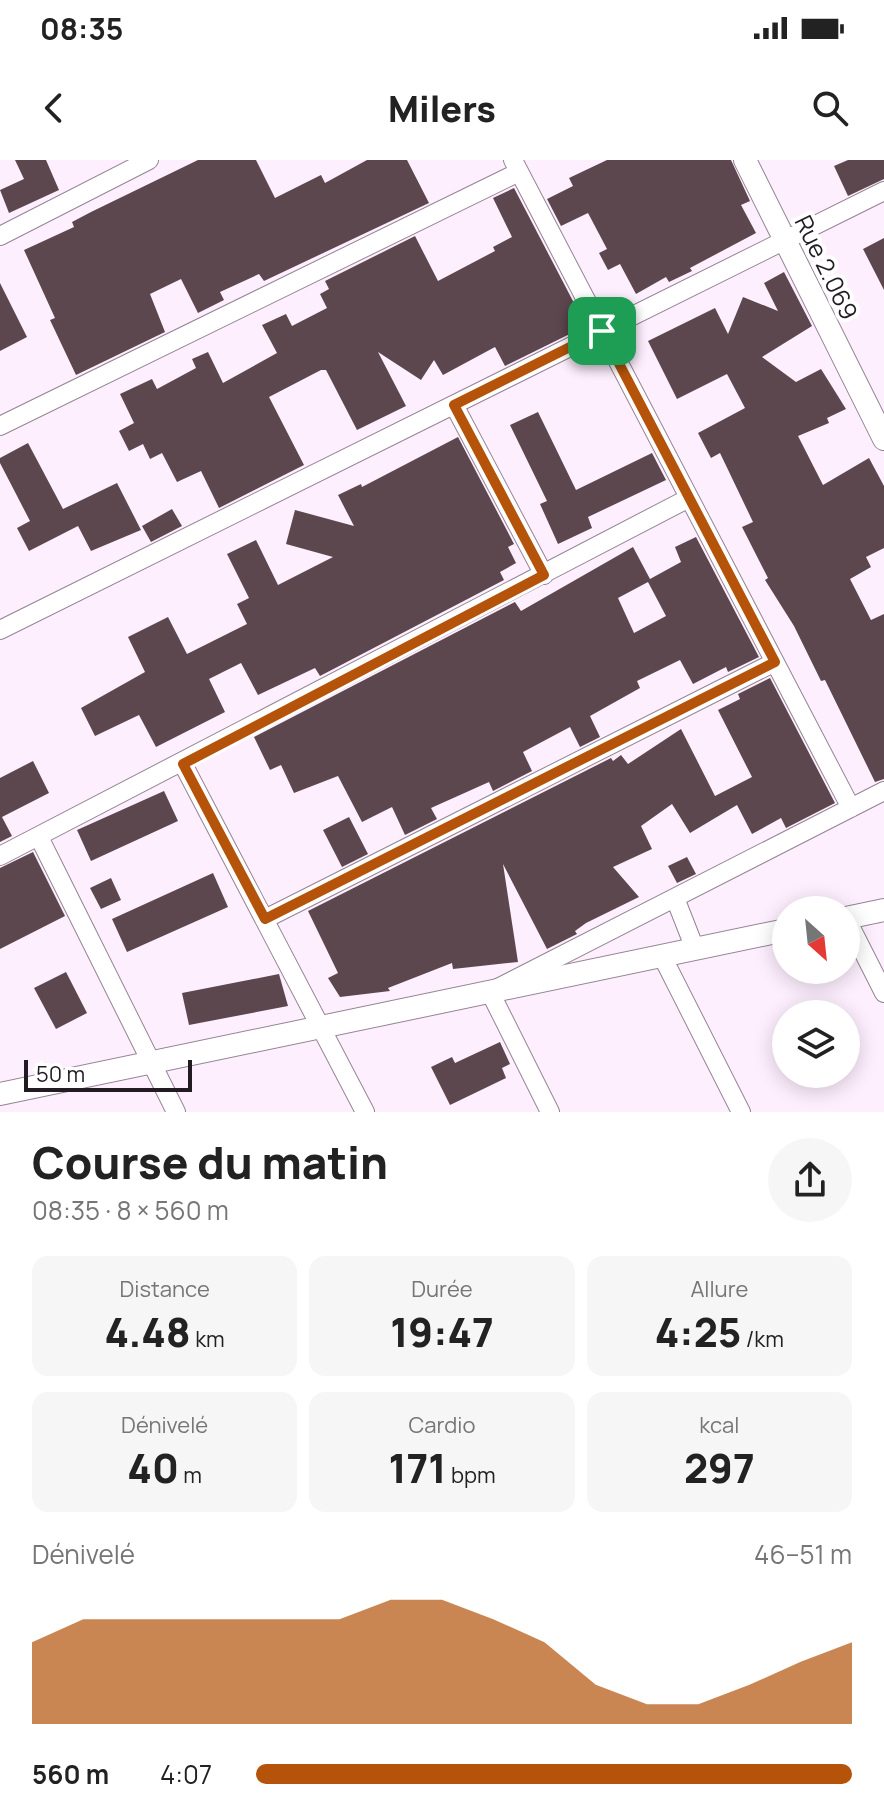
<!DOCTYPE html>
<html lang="fr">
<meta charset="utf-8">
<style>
body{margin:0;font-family:Manrope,sans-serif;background:#f6f6f6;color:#222;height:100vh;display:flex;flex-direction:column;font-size:30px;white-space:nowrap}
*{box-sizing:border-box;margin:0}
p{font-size:26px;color:#767676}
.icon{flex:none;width:44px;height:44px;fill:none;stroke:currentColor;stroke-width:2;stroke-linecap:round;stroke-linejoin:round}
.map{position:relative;height:952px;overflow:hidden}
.drawer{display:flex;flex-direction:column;background:#fff;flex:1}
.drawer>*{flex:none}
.needle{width:52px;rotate:153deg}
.fabs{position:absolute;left:772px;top:736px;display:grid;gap:16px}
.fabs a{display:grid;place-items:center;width:88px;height:88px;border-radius:50%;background:#fff;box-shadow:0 4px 20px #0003;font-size:40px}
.scale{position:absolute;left:24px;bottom:20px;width:168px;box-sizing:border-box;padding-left:8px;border:4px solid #221c22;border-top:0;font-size:22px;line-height:28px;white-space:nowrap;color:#221c22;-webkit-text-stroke:6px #fff;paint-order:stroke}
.pin{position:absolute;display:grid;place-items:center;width:68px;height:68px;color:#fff;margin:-34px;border-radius:16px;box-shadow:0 4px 12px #0006}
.round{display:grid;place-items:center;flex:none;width:84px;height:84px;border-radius:42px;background:#f6f6f6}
.summary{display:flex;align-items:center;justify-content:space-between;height:136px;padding:0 32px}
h1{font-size:44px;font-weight:800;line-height:60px}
.figures{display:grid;grid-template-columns:repeat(3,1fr);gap:12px;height:136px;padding:8px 32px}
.figures div{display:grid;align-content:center;border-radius:16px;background:#f6f6f6;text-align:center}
.figures b{font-size:40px;font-weight:800}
.figures small{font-size:22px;font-weight:400}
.figures p{font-size:22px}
.chart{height:224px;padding:16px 32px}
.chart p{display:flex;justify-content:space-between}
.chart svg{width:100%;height:144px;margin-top:8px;fill:#b45309;opacity:.7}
ul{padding:0 32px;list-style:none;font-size:26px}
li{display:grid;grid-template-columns:128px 96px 1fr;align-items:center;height:60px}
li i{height:20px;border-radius:10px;background:#b45309}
.status{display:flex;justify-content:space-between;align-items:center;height:56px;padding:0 40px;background:#fff;direction:ltr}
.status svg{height:22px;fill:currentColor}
header{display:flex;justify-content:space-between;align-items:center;height:104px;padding:0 32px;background:#fff;font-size:36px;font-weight:800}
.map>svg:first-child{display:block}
</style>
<div class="status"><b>08:35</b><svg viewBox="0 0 49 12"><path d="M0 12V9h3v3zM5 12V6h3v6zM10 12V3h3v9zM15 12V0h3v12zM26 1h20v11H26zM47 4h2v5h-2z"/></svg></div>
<header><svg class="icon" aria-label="back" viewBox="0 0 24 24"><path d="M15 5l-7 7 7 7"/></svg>Milers<svg class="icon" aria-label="search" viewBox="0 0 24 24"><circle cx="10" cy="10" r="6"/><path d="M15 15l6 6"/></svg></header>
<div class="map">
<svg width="884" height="952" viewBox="0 0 884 952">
<rect width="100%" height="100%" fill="#feeffe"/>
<path fill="#5d474e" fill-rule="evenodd" d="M 15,0 L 46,0 L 59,30 L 9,53 L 0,30 L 24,19 Z
M 198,0 L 256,0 L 275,38 L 321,15 L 325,23 L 367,0 L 407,0 L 429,43 L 264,121 L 259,114 L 220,132 L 224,140 L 198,153 L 181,119 L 150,134 L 165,172 L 76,215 L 50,160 L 55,158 L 24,90 L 74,67 L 72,62 L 91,52 Z
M 607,0 L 731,0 L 750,41 L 741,45 L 756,73 L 690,108 L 692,111 L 669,122 L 666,117 L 636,134 L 620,104 L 608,110 L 599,93 L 607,89 L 588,53 L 561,66 L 547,39 L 573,26 L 569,18 Z
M 848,0 L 884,0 L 884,19 L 848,36 L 834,6 Z
M 514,28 L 586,166 L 505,206 L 495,187 L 443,215 L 434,200 L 421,220 L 378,192 L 406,246 L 357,270 L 326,210 L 321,210 L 269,237 L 304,305 L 219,348 L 201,311 L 177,322 L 162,293 L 150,299 L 143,284 L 129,291 L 119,271 L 134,263 L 120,234 L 152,219 L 157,229 L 196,208 L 192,199 L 208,192 L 223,223 L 277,193 L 262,165 L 286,154 L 292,166 L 327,148 L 320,134 L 329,129 L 325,121 L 415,76 L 438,121 L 495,91 L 493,87 L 512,77 L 493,38 Z
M 884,78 L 884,130 L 863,89 Z
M 784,112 L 812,166 L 762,197 L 796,222 L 821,209 L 846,249 L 827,258 L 829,263 L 798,276 L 823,325 L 869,298 L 884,326 L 884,388 L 866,397 L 871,407 L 850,419 L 871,460 L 884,454 L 884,619 L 875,622 L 825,520 L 821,521 L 794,466 L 765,420 L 768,418 L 742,367 L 753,362 L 720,293 L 711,298 L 698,273 L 745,248 L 727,214 L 677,239 L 648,181 L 715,148 L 728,174 L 743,137 L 778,151 L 764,123 Z
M 0,123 L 27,177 L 0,191 Z
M 538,252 L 576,330 L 652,293 L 666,320 L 588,357 L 592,368 L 558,384 L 540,344 L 547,341 L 510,265 Z
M 458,277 L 514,384 L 508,387 L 516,403 L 500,412 L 504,420 L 320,516 L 315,508 L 258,535 L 241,503 L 209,519 L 225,552 L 156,587 L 139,555 L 95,576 L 81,548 L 145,512 L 128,477 L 168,457 L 187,494 L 247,464 L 237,444 L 249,438 L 227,394 L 256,380 L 278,425 L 333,397 L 286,384 L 295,350 L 354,366 L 338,335 L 361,324 L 362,327 Z
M 28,283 L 63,349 L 117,323 L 141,370 L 91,391 L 78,366 L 29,391 L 17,368 L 30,361 L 0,303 L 0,298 Z
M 172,349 L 182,366 L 151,382 L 142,366 Z
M 696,377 L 759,497 L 728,512 L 726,507 L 693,524 L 680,500 L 637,521 L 640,528 L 590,556 L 600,577 L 580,587 L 570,567 L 523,592 L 532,611 L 493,631 L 489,622 L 431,648 L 437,659 L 405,675 L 392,647 L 362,662 L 338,616 L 294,633 L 281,605 L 270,610 L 254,577 L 515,442 L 521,451 L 633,387 L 650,419 L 681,402 L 675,387 ZM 648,422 L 666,456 L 634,473 L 618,438 Z
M 770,518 L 835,643 L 786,668 L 781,658 L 752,674 L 737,645 L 690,673 L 672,644 L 641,666 L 652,689 L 613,707 L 639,737 L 586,763 L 575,771 L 577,774 L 547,789 L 503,704 L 518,802 L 453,809 L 452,803 L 388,828 L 390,831 L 340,837 L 328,818 L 338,813 L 308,751 L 611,598 L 613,601 L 621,595 L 628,604 L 681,569 L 715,636 L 752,617 L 718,550 L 740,539 L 738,534 Z
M 33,601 L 49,633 L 2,657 L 12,676 L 0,682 L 0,618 Z
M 164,631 L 178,661 L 91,701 L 77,670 Z
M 349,657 L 368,694 L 342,707 L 323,670 Z
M 33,692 L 65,756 L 0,789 L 0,708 Z
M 687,697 L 696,714 L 677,723 L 668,706 Z
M 213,713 L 228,747 L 127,792 L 112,759 Z
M 111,718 L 121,740 L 101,749 L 90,728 Z
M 66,812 L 87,853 L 56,869 L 34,828 Z
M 279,814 L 288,846 L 189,865 L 182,833 Z
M 500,882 L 510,904 L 502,908 L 506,918 L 450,945 L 431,907 L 452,897 L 455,903 Z"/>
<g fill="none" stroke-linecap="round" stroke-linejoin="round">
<defs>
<path id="minor" d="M 513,0 L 851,648
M 0,76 L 149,0
M 454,245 L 544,415
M 0,266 L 519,12
M 0,470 L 884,31
M 183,604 L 365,952
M 39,677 L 176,952
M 0,696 L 689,338
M 675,738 L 695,789
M 846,758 L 884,833
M 265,759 L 775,502
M 662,796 L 741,952
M 550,952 L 490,832 L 884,631"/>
<path id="tertiary" d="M 745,0 L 884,279
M 846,758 L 884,750
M 0,934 L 786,770"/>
</defs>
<use href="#minor" stroke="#948495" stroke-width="20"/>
<use href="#tertiary" stroke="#948495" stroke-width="24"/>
<use href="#minor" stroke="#fff" stroke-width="18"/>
<use href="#tertiary" stroke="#fff" stroke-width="22"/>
</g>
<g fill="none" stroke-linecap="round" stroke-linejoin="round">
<defs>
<path id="route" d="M 602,171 L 775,502 L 265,759 L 183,604 L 544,415 L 454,245 Z"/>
</defs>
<use href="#route" stroke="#fff" stroke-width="16"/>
<use href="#route" stroke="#b45309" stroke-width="10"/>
</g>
<g text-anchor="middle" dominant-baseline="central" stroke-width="8" stroke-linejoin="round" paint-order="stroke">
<g font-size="24" fill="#221c22" stroke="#fff">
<text transform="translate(827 107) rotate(64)">Rue 2.069</text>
</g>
</g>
</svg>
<div class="fabs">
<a><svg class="needle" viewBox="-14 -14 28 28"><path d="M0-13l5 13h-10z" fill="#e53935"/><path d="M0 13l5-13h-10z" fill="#767676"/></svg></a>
<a><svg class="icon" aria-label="layers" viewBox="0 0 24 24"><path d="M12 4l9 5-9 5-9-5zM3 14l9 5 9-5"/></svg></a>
</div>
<div class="scale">50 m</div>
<div class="pin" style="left:602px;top:171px;background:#1e9e55"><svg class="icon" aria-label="arrive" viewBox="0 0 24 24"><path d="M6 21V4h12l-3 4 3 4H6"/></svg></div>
</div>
<section class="drawer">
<div class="summary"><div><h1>Course du matin</h1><p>08:35 · 8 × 560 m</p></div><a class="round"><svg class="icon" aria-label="share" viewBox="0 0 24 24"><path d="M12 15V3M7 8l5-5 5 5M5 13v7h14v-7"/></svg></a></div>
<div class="figures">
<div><p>Distance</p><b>4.48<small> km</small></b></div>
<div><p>Durée</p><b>19:47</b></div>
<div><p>Allure</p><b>4:25<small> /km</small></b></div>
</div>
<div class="figures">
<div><p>Dénivelé</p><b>40<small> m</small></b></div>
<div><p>Cardio</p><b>171<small> bpm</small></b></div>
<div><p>kcal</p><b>297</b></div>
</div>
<div class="chart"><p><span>Dénivelé</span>46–51 m</p>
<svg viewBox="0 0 160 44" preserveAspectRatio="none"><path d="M0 44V19L10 12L20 12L30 12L40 12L50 12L60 12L70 6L80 6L90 12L100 19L110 32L120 38L130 38L140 32L150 25L160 19V44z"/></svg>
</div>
<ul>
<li><b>560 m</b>4:07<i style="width:100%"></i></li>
</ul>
</section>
